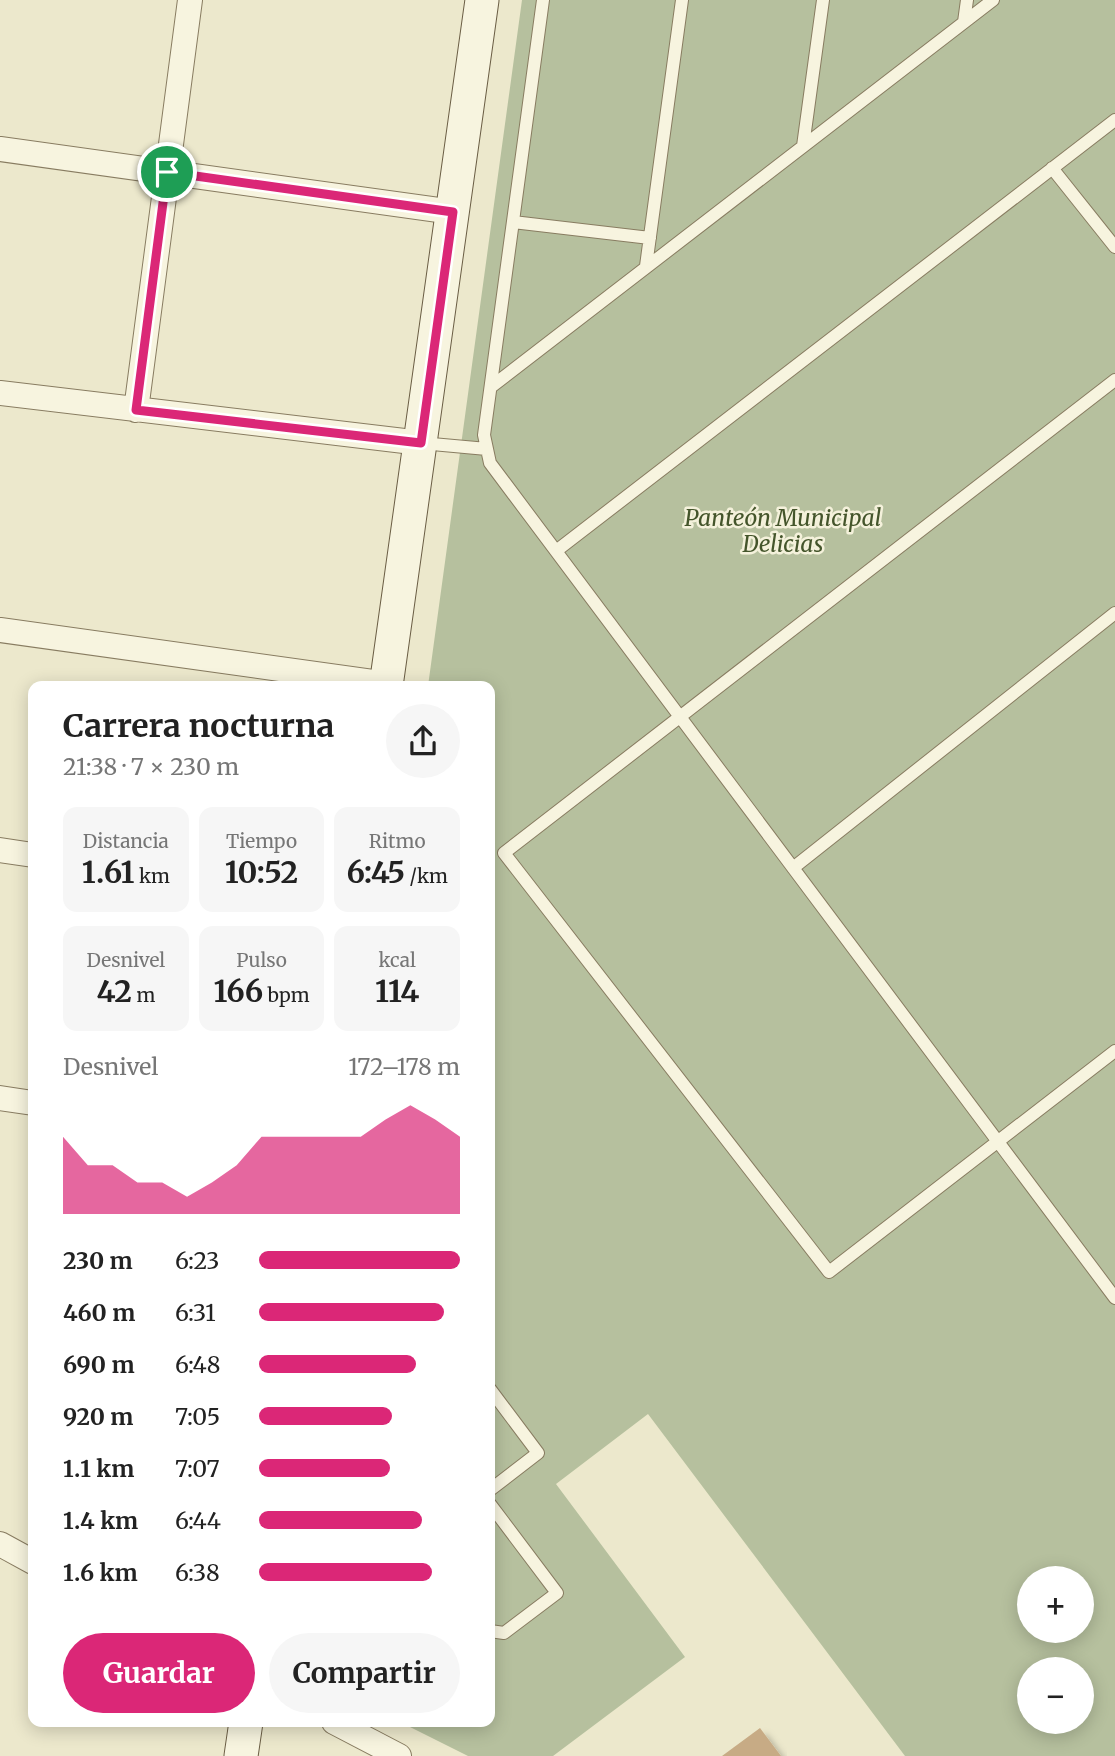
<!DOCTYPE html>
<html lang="es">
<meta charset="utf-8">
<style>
body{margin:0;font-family:Merriweather,serif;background:#f6f6f6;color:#222;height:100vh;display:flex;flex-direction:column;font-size:26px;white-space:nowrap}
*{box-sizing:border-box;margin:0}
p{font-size:23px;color:#767676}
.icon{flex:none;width:38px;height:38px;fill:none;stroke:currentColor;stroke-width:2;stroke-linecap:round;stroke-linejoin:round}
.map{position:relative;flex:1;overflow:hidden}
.panel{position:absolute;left:28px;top:681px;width:467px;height:1046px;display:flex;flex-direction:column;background:#fff;border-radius:14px;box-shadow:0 4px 18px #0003}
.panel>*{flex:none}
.tools{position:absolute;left:1017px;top:1566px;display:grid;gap:14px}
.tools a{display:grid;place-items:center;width:77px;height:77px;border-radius:50%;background:#fff;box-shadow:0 4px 18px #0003;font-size:35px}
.pin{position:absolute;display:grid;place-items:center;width:60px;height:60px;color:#fff;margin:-30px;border:4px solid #fff;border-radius:50%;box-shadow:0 2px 7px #0007}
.round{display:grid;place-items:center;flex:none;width:74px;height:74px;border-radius:37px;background:#f6f6f6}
.overview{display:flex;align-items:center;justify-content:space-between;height:119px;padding:0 35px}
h1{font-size:32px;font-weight:700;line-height:52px}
.stats{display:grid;grid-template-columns:repeat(3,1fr);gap:10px;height:119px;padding:7px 35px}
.stats div{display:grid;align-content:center;border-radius:14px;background:#f6f6f6;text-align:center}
.stats b{font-size:30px;font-weight:700}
.stats small{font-size:19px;font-weight:400}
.stats p{font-size:19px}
.chart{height:196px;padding:14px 35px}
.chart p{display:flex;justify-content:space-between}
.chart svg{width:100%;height:126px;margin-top:7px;fill:#db2777;opacity:.7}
.primary-button{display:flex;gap:14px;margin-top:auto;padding:14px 35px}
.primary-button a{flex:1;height:80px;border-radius:42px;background:#db2777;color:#fff;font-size:28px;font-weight:700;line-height:80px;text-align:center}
.primary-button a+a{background:#f6f6f6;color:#222}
ul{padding:0 35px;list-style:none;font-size:23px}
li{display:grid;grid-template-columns:112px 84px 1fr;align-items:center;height:52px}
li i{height:18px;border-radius:9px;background:#db2777}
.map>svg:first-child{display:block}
</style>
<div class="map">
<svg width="1115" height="1756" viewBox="0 0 1115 1756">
<defs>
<filter id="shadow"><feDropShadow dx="6" dy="6" stdDeviation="3.5" flood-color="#0004"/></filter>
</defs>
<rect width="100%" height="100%" fill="#ece8cc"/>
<path fill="#b6c09e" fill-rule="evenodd" d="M 522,0 L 1115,0 L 1115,1756 L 905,1756 L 648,1414 L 556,1484 L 685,1657 L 553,1756 L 468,1756 L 400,1722 L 490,1722 L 490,686 L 428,686 ZM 1029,1578 L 1082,1578 L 1082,1631 L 1029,1631 ZM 1029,1670 L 1082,1670 L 1082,1722 L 1029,1722 Z"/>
<path fill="#c7ab85" filter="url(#shadow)" d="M 760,1728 L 781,1756 L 722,1756 Z"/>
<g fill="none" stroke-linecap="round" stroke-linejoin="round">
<defs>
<path id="lane" d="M 543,0 L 484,435 L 490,463 L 1115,1298
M 964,22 L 967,0
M 803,146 L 823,0
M 1052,168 L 1115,247
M 513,222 L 650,238
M 646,266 L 682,0
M 1115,380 L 504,853 L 829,1272 L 1115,1051
M 491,387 L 993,0
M 421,443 L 487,449
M 556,551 L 1115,120
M 793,868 L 1115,613
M 490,1389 L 538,1453 L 490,1490
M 490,1504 L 557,1593 L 504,1633 L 490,1631"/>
<path id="street" d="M 0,149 L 453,212
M 0,393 L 421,443
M 136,410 L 190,0
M 0,630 L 387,684
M 0,850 L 33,855
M 0,1098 L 33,1103
M 0,1544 L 33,1562
M 334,1722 L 399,1756"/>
<path id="secondary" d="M 386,686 L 482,0
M 241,1756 L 246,1722"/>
</defs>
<use href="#lane" stroke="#887c61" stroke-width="14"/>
<use href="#street" stroke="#887c61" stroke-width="26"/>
<use href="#secondary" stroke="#6a5d44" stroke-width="35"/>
<use href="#lane" stroke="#f7f4df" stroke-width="12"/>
<use href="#street" stroke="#f7f4df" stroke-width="24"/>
<use href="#secondary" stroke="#f7f4df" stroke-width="33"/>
</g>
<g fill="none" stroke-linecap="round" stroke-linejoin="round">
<defs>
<path id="route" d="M 167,172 L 453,212 L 421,443 L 136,410 Z"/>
</defs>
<use href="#route" stroke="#fff" stroke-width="14"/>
<use href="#route" stroke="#db2777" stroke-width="9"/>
</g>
<g text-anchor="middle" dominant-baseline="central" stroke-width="5" stroke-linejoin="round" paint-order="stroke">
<g font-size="23" font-style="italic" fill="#44552b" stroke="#f4f1db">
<text x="783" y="517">Panteón Municipal<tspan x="783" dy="26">Delicias</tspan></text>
</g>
</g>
</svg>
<div class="tools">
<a>+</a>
<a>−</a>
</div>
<div class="pin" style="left:167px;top:172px;background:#1e9e55"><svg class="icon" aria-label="arrive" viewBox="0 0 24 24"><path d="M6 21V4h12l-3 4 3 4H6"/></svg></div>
<section class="panel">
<div class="overview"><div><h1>Carrera nocturna</h1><p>21:38 · 7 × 230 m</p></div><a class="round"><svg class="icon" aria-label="share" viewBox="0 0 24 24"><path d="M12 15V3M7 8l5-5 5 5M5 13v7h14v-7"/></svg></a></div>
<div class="stats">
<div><p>Distancia</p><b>1.61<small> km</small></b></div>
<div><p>Tiempo</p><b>10:52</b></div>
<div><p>Ritmo</p><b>6:45<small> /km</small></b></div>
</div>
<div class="stats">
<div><p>Desnivel</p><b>42<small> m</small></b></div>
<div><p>Pulso</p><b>166<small> bpm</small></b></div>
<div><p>kcal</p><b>114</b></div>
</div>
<div class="chart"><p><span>Desnivel</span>172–178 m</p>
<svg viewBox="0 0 160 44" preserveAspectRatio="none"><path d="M0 44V17L10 27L20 27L30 33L40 33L50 38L60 33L70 27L80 17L90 17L100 17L110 17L120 17L130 11L140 6L150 11L160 17V44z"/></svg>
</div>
<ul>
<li><b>230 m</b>6:23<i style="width:100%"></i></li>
<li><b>460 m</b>6:31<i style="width:92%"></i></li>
<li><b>690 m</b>6:48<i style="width:78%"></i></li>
<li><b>920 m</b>7:05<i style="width:66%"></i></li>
<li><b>1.1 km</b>7:07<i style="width:65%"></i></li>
<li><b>1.4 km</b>6:44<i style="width:81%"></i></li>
<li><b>1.6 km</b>6:38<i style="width:86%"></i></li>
</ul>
<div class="primary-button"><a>Guardar</a><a>Compartir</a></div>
</section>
</div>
